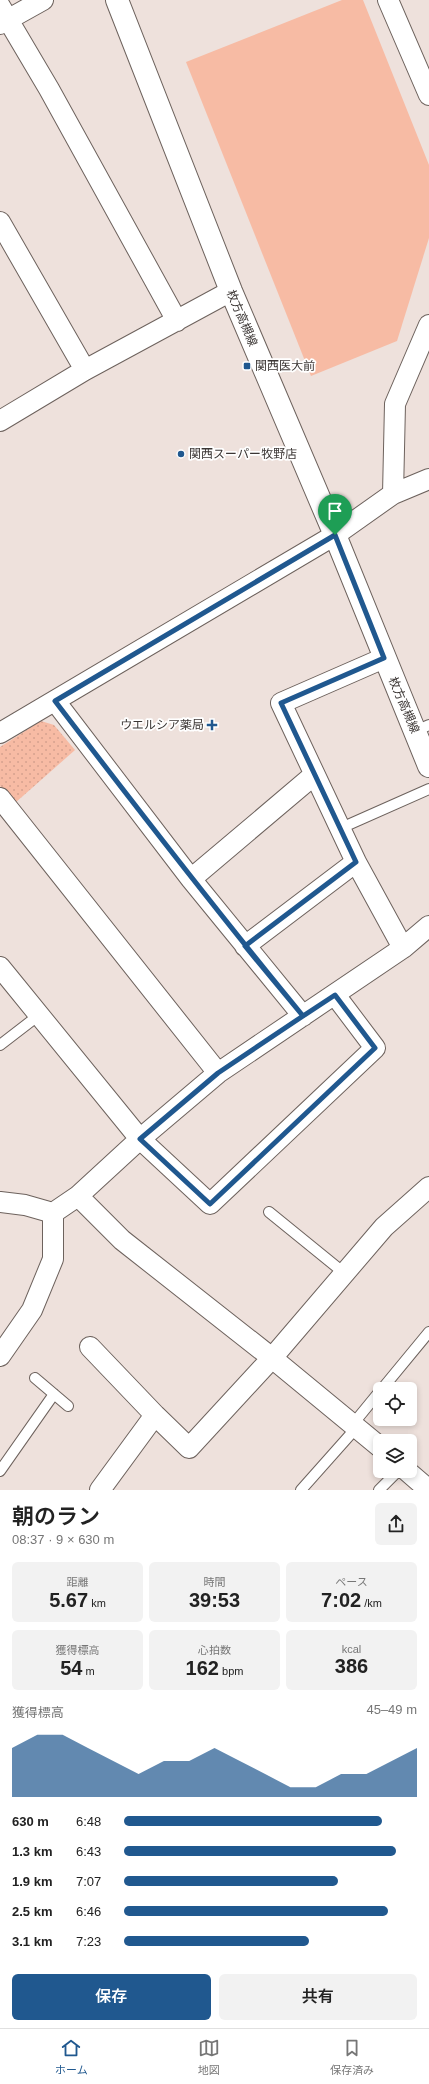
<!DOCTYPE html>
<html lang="ja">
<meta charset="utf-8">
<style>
body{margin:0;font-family:Helvetica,"Noto Sans JP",sans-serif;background:#f2f2f2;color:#222;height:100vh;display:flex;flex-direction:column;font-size:15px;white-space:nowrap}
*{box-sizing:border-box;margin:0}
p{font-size:13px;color:#767676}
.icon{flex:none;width:22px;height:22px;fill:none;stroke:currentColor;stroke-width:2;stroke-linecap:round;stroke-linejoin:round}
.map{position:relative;height:1490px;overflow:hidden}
.panel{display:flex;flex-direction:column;background:#fff;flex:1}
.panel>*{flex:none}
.buttons{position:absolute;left:373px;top:1382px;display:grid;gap:8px}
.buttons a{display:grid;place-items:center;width:44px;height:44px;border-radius:6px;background:#fff;box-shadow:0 2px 6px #0003;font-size:20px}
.pin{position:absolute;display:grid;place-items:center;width:34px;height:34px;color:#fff;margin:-41px -17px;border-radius:50% 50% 50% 0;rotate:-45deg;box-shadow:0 0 4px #0007}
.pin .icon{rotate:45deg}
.round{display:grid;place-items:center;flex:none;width:42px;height:42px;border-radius:6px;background:#f2f2f2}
.summary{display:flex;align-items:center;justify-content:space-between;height:68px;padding:0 12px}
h1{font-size:22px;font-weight:600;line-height:30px}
.figures{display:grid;grid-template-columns:repeat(3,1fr);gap:6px;height:68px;padding:4px 12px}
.figures div{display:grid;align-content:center;border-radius:6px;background:#f2f2f2;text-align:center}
.figures b{font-size:20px;font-weight:600}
.figures small{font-size:11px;font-weight:400}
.figures p{font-size:11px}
.chart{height:112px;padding:8px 12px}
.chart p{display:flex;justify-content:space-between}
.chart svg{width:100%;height:72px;margin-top:4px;fill:#20588f;opacity:.7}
.cta{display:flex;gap:8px;margin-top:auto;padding:8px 12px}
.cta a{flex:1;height:46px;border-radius:6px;background:#20588f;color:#fff;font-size:16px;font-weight:600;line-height:46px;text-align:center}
.cta a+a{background:#f2f2f2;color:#222}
ul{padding:0 12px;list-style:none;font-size:13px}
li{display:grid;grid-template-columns:64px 48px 1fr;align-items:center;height:30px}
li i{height:10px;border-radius:5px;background:#20588f}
.tabs{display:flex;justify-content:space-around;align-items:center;height:56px;border-top:1px solid #e0e0e0;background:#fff;font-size:11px;color:#767676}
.tabs a{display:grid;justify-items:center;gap:2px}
.tabs .on{color:#20588f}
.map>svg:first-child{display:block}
</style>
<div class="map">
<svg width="429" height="1490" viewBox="0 0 429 1490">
<defs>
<pattern id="park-dots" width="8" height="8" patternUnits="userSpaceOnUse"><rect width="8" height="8" fill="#f7bba4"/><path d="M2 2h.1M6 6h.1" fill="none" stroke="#d5a18e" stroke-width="1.8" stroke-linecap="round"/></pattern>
</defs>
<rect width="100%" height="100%" fill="#eee1dc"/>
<path fill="#f7bba4" d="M 342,0 L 363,0 L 429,165 L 429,238 L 397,341 L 311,376 L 186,62 Z"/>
<path fill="url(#park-dots)" d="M 41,721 L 54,725 L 75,750 L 15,803 L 0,786 L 0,747 Z"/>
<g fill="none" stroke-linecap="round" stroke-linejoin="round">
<defs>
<path id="service" d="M 415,731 L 429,725
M 341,828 L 429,789
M 0,1045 L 39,1015
M 269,1212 L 344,1273
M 35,1378 L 68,1406
M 382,1389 L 429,1332
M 353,1424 L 380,1391
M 0,1471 L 54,1394
M 301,1490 L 357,1427
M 379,1490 L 398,1471"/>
<path id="minor" d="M 388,0 L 429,95
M 0,6 L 49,89 L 177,321
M 0,24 L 43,0
M 0,222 L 85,370
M 0,421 L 85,370 L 231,291
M 393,494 L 395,404 L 429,325
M 384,658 L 281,703 L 356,862 L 403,948
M 55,701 L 191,879 L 303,1016
M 0,733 L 335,535 L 393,494 L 429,479
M 0,798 L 218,1073
M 191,879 L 314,775
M 245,946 L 356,862
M 0,967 L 140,1139 L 210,1204 L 375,1048 L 335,995
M 78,1196 L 122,1240 L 272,1358 L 380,1447
M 0,1202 L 25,1205 L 53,1213
M 90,1347 L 155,1415 L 189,1448 L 272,1358 L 384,1227 L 429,1187
M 0,1356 L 32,1310 L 53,1259 L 53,1213 L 78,1196 L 140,1139 L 218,1073 L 403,948 L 429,926
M 407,1471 L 429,1490
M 100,1490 L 155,1415"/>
<path id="primary" d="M 117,0 L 231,291 L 335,535 L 429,766"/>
</defs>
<use href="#service" stroke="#6d625d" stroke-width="12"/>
<use href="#minor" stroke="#6d625d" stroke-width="22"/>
<use href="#primary" stroke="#6d625d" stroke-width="24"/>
<use href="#service" stroke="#fff" stroke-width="10"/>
<use href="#minor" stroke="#fff" stroke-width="20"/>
<use href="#primary" stroke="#fff" stroke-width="22"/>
</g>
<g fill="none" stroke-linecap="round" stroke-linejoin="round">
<defs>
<path id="route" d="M 335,535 L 384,658 L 281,703 L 356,862 L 245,946 L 303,1016 L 218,1073 L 140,1139 L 210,1204 L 375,1048 L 335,995 L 303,1016 C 218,913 136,807 55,701 L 335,535"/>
</defs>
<use href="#route" stroke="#fff" stroke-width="8"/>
<use href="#route" stroke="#20588f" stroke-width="5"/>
</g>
<g fill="#20588f" stroke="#fff" stroke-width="1.5">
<rect x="243" y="362" width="8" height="8" rx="2"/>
<circle cx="181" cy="454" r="4"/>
<path d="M210 719h4v4h4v4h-4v4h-4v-4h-4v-4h4z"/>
</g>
<g text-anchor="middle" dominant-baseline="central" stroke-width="3.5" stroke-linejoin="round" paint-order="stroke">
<g font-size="12" fill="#3b3634" stroke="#fff">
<text transform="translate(242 318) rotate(67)">枚方高槻線</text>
<text transform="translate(404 705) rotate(67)">枚方高槻線</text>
</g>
<g font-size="12" fill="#3b3634" stroke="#fff" text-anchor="start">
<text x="255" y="366">関西医大前</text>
<text x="189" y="454">関西スーパー牧野店</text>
<text x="204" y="725" text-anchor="end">ウエルシア薬局</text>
</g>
</g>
</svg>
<div class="buttons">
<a><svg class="icon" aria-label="locate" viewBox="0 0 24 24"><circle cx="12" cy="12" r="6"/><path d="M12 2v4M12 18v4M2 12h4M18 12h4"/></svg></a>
<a><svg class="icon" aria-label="layers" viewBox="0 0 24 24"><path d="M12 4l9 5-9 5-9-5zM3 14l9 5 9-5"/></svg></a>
</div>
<div class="pin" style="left:335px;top:535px;background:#1e9e55"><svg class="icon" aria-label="arrive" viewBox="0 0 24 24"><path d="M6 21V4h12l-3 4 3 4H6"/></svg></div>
</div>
<section class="panel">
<div class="summary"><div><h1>朝のラン</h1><p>08:37 · 9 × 630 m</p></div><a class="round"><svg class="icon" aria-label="share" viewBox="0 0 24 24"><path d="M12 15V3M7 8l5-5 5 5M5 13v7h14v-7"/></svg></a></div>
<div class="figures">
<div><p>距離</p><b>5.67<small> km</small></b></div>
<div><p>時間</p><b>39:53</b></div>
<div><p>ペース</p><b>7:02<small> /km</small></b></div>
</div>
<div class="figures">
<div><p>獲得標高</p><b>54<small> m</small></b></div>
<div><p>心拍数</p><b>162<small> bpm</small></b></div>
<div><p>kcal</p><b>386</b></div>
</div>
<div class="chart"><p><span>獲得標高</span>45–49 m</p>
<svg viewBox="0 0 160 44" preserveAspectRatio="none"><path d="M0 44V14L10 6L20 6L30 14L40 22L50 30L60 22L70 22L80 14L90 22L100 30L110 38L120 38L130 30L140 30L150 22L160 14V44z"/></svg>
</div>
<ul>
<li><b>630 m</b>6:48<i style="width:88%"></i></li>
<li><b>1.3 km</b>6:43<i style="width:93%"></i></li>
<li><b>1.9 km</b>7:07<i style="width:73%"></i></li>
<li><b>2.5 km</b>6:46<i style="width:90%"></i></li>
<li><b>3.1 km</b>7:23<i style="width:63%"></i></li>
</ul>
<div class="cta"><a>保存</a><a>共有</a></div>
</section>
<nav class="tabs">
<a class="on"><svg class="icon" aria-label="home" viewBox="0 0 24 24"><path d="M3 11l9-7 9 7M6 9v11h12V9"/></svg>ホーム</a>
<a><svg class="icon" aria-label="map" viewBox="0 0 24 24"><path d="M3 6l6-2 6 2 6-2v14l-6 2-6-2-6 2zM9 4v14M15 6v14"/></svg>地図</a>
<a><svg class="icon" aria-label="saved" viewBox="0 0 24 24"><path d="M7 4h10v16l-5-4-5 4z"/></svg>保存済み</a>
</nav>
